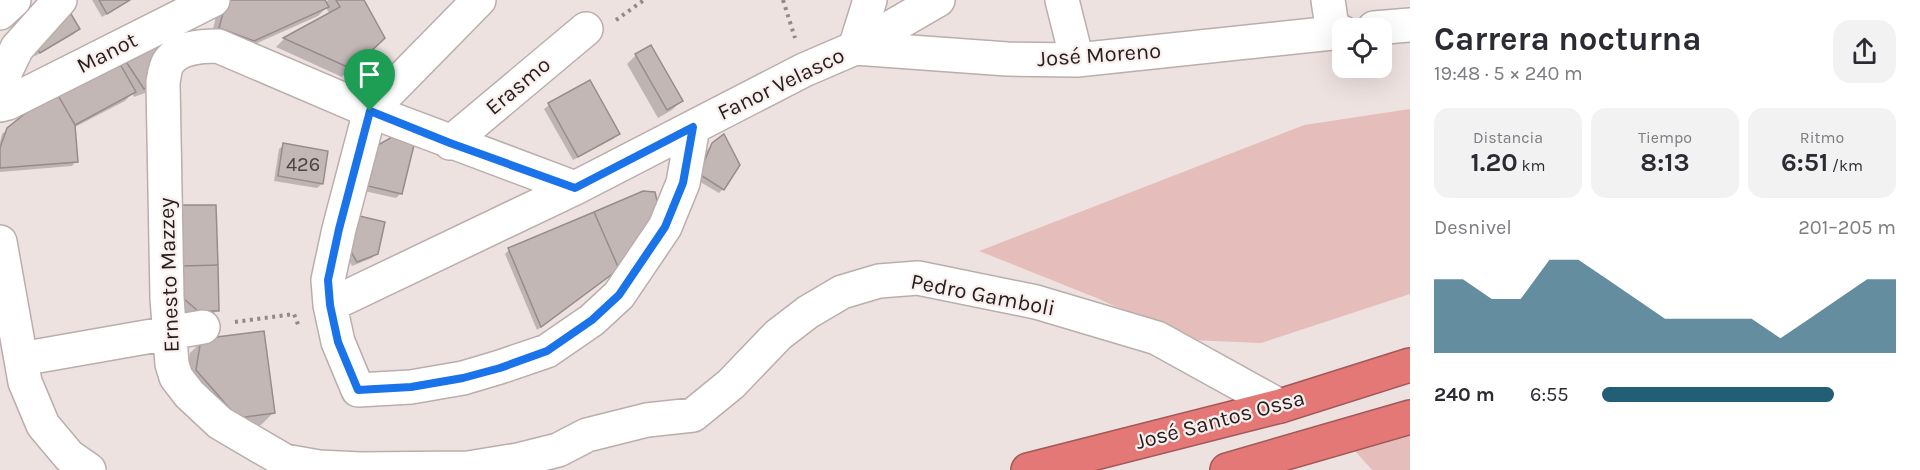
<!DOCTYPE html>
<html lang="es">
<meta charset="utf-8">
<style>
body{margin:0;font-family:Karla,sans-serif;background:#f2f2f3;color:#2b2b33;height:100vh;display:flex;flex-direction:column;font-size:22px;white-space:nowrap}
*{box-sizing:border-box;margin:0}
p{font-size:20px;color:#7c7c81}
.icon{flex:none;width:33px;height:33px;fill:none;stroke:currentColor;stroke-width:2;stroke-linecap:round;stroke-linejoin:round}
.map{position:relative;flex:1;overflow:hidden}
.details{display:flex;flex-direction:column;background:#fff;width:510px}
.details>*{flex:none}
.buttons{position:absolute;left:1332px;top:18px;display:grid;gap:12px}
.buttons a{display:grid;place-items:center;width:60px;height:60px;border-radius:12px;background:#fff;box-shadow:0 6px 24px #0002;font-size:30px}
.pin{position:absolute;display:grid;place-items:center;width:51px;height:51px;color:#fff;margin:-62px -26px;border-radius:50% 50% 50% 0;rotate:-45deg;box-shadow:0 0 6px #0007}
.pin .icon{rotate:45deg}
.round{display:grid;place-items:center;flex:none;width:63px;height:63px;border-radius:18px;background:#f2f2f3}
.overview{display:flex;align-items:center;justify-content:space-between;height:102px;padding:0 24px}
h1{font-size:33px;font-weight:700;line-height:45px}
.stats{display:grid;grid-template-columns:repeat(3,1fr);gap:9px;height:102px;padding:6px 24px}
.stats div{display:grid;align-content:center;border-radius:15px;background:#f2f2f3;text-align:center}
.stats b{font-size:26px;font-weight:700}
.stats small{font-size:16px;font-weight:400}
.stats p{font-size:16px}
.chart{height:168px;padding:12px 24px}
.chart p{display:flex;justify-content:space-between}
.chart svg{width:100%;height:108px;margin-top:6px;fill:#235e77;opacity:.7}
ul{padding:0 24px;list-style:none;font-size:20px}
li{display:grid;grid-template-columns:96px 72px 1fr;align-items:center;height:45px}
li i{height:15px;border-radius:8px;background:#235e77}
main{display:flex;flex:1;min-height:0}
.map>svg:first-child{display:block}
</style>
<main>
<div class="map">
<svg width="1410" height="470" viewBox="0 0 1410 470">
<rect width="100%" height="100%" fill="#eee2e1"/>
<path fill="#e5bebc" d="M 1410,109 L 1410,294 L 1261,343 L 1188,340 L 1099,299 L 979,251 L 1304,125 Z
M 1410,432 L 1410,470 L 1372,470 L 1355,451 Z"/>
<path fill="#0003" d="M 92,0 L 130,0 L 102,17 Z
M 232,0 L 323,0 L 325,3 L 328,0 L 363,0 L 383,38 L 342,77 L 276,47 L 284,39 L 330,14 L 326,8 L 318,16 L 244,49 L 211,37 L 217,12 Z
M 78,29 L 74,34 L 35,56 L 29,46 Z
M 636,55 L 681,101 L 672,110 L 658,118 L 627,64 Z
M 124,58 L 155,83 L 145,93 L 134,97 L 132,93 L 125,101 L 73,128 L 76,161 L 72,166 L 0,172 L 0,142 L 2,134 L 8,129 Z
M 549,105 L 618,134 L 613,139 L 573,160 L 544,109 Z
M 713,144 L 723,189 L 719,193 L 695,179 L 708,149 Z
M 284,145 L 322,184 L 317,188 L 274,181 L 279,149 Z
M 379,146 L 401,193 L 396,198 L 364,191 L 374,151 Z
M 182,207 L 217,310 L 208,319 L 189,319 L 175,307 L 178,211 Z
M 338,241 L 376,253 L 372,258 L 352,266 Z
M 509,250 L 612,274 L 537,330 L 505,254 Z
M 202,341 L 273,413 L 261,425 L 225,429 L 184,383 L 190,353 Z"/>
<path fill="#c3b7b6" stroke="#978c8b" stroke-width="1.5" d="M 99,0 L 130,0 L 107,14 Z
M 229,0 L 325,0 L 329,7 L 254,41 L 219,28 L 226,2 Z
M 336,0 L 364,0 L 385,38 L 352,69 L 283,38 L 340,7 Z
M 65,4 L 80,29 L 40,53 L 32,40 Z
M 194,17 L 188,39 L 156,84 L 144,89 L 123,57 Z
M 651,45 L 683,101 L 667,110 L 635,54 Z
M 116,57 L 136,92 L 75,125 L 55,90 Z
M 590,80 L 620,134 L 578,157 L 548,103 Z
M 55,90 L 75,125 L 78,162 L 0,168 L 0,148 L 7,128 Z
M 724,134 L 740,165 L 724,190 L 699,174 L 712,143 Z
M 392,137 L 414,145 L 402,194 L 368,186 L 378,145 Z
M 283,143 L 328,151 L 323,184 L 278,176 Z
M 643,191 L 655,192 L 659,209 L 619,269 L 594,212 Z
M 182,205 L 216,205 L 218,265 L 183,266 Z
M 594,212 L 619,269 L 541,327 L 508,248 Z
M 347,213 L 385,222 L 378,254 L 357,262 L 342,236 Z
M 218,265 L 219,311 L 198,311 L 183,298 L 183,266 Z
M 264,331 L 275,413 L 238,418 L 196,370 L 201,339 Z"/>
<g fill="none" stroke-linecap="round" stroke-linejoin="round">
<defs>
<path id="minor" d="M 479,0 L 370,111 L 339,229 L 328,280 L 330,305 L 338,342 L 358,390 L 411,387 L 463,378 L 500,367 L 547,351 L 592,320 L 619,295 L 665,227 L 683,183 L 693,127
M 870,0 L 855,48 L 1007,59 L 1077,60 L 1342,32
M 1062,0 L 1077,60
M 1328,0 L 1333,33
M 0,13 L 14,0
M 1374,28 L 1410,25
M 0,83 L 17,48 L 60,0
M 0,105 L 8,103 L 213,0
M 450,143 L 586,29
M 575,188 L 370,111 L 218,46 C 201,46 178,47 168,63 C 165,68 164,77 163,82 L 167,298 L 172,364 L 176,377 L 189,394 L 220,423 L 285,461 L 319,467 L 360,469 L 468,468 L 518,460 L 558,450 L 587,435 L 647,420 L 693,415 L 731,384 L 778,335 L 808,312 L 842,292 L 879,281 L 918,278 L 1036,302 L 1157,338 L 1280,406
M 0,242 L 25,382 L 43,425 L 69,456 L 89,470
M 330,305 L 575,188 L 804,70 L 855,48 L 938,0
M 21,359 L 203,327"/>
<path id="highway" d="M 1028,470 L 1280,406 L 1410,365
M 1227,470 L 1410,417"/>
</defs>
<use href="#minor" stroke="#b9aead" stroke-width="36"/>
<use href="#highway" stroke="#a05958" stroke-width="36"/>
<path stroke="#928989" stroke-width="4" stroke-dasharray="3 4.5" stroke-linecap="butt" d="M 783,0 L 795,38
M 616,20 L 644,0
M 235,322 L 294,314 L 299,327"/>
<use href="#minor" stroke="#fff" stroke-width="33"/>
<use href="#highway" stroke="#e37876" stroke-width="33"/>
</g>
<g fill="none" stroke-linecap="round" stroke-linejoin="round">
<defs>
<path id="route" d="M 370,111 L 450,143 L 575,188 L 693,127 L 683,183 L 665,227 L 619,295 L 592,320 L 547,351 L 500,368 L 463,378 L 411,387 L 358,390 L 338,342 L 330,305 L 328,280 L 339,229 Z"/>
</defs>
<use href="#route" stroke="#fff" stroke-width="12"/>
<use href="#route" stroke="#1a73e8" stroke-width="8"/>
</g>
<g text-anchor="middle" dominant-baseline="central" stroke-width="4.5" stroke-linejoin="round" paint-order="stroke">
<g font-size="20" fill="#4c4545">
<text x="303" y="164">426</text>
</g>
<g font-size="22" fill="#241f1f" stroke="#fbefee">
<text transform="translate(107 53) rotate(-27)">Manot</text>
<text transform="translate(1099 55) rotate(-4)">José Moreno</text>
<text transform="translate(781 84) rotate(-26)">Fanor Velasco</text>
<text transform="translate(518 86) rotate(-40)">Erasmo</text>
<text transform="translate(169 275) rotate(-92)">Ernesto Mazzey</text>
<text transform="translate(983 295) rotate(11)">Pedro Gamboli</text>
<text transform="translate(1220 420) rotate(-15)">José Santos Ossa</text>
</g>
</g>
</svg>
<div class="buttons">
<a><svg class="icon" aria-label="locate" viewBox="0 0 24 24"><circle cx="12" cy="12" r="6"/><path d="M12 2v4M12 18v4M2 12h4M18 12h4"/></svg></a>
</div>
<div class="pin" style="left:370px;top:111px;background:#1e9e55"><svg class="icon" aria-label="arrive" viewBox="0 0 24 24"><path d="M6 21V4h12l-3 4 3 4H6"/></svg></div>
</div>
<section class="details">
<div class="overview"><div><h1>Carrera nocturna</h1><p>19:48 · 5 × 240 m</p></div><a class="round"><svg class="icon" aria-label="share" viewBox="0 0 24 24"><path d="M12 15V3M7 8l5-5 5 5M5 13v7h14v-7"/></svg></a></div>
<div class="stats">
<div><p>Distancia</p><b>1.20<small> km</small></b></div>
<div><p>Tiempo</p><b>8:13</b></div>
<div><p>Ritmo</p><b>6:51<small> /km</small></b></div>
</div>
<div class="chart"><p><span>Desnivel</span>201–205 m</p>
<svg viewBox="0 0 160 44" preserveAspectRatio="none"><path d="M0 44V14L10 14L20 22L30 22L40 6L50 6L60 14L70 22L80 30L90 30L100 30L110 30L120 38L130 30L140 22L150 14L160 14V44z"/></svg>
</div>
<ul>
<li><b>240 m</b>6:55<i style="width:79%"></i></li>
</ul>
</section>
</main>
